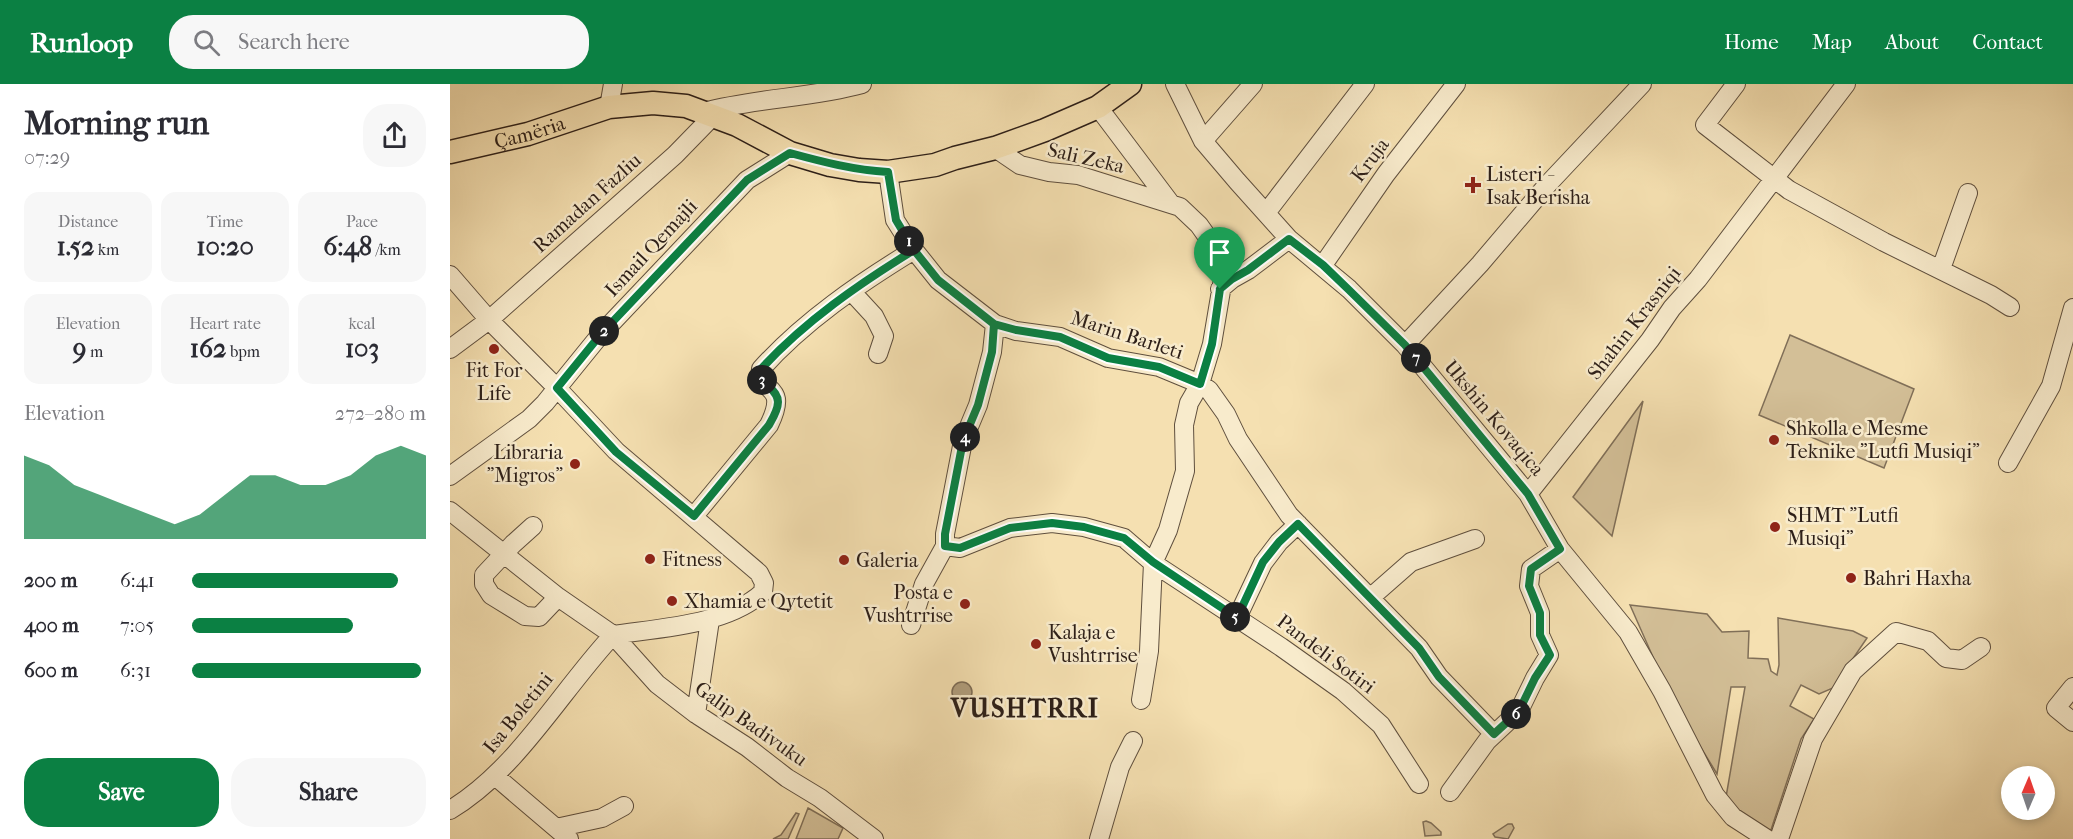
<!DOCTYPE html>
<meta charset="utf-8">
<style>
body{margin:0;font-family:"IM FELL French Canon",serif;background:#f7f7f7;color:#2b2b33;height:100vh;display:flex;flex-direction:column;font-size:22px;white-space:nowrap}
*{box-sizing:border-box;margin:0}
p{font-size:20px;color:#7c7c81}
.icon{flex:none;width:33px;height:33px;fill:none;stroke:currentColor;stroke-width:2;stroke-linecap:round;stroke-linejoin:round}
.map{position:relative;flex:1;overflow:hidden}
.sheet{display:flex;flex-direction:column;background:#fff;width:450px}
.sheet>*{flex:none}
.needle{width:39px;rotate:2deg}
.fabs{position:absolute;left:1551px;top:682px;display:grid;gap:12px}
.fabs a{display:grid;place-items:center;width:54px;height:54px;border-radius:50%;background:#fff;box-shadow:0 3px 9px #0003;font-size:30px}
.pin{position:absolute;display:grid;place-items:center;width:51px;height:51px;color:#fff;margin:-62px -26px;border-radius:50% 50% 50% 0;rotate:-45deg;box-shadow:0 0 6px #0007}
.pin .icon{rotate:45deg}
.km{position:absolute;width:30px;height:30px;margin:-15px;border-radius:50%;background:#222;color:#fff;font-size:16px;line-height:30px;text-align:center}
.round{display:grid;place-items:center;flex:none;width:63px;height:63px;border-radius:24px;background:#f7f7f7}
.summary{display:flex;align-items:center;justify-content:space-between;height:102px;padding:0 24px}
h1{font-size:33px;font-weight:800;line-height:45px}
.figures{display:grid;grid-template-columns:repeat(3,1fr);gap:9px;height:102px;padding:6px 24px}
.figures div{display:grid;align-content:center;border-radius:15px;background:#f7f7f7;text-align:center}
.figures b{font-size:26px;font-weight:800}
.figures small{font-size:16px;font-weight:400}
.figures p{font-size:16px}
.chart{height:168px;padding:12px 24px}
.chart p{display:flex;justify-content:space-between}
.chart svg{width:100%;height:108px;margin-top:6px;fill:#0b8043;opacity:.7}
.primary-button{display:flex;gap:12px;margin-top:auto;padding:12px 24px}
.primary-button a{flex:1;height:69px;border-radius:24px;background:#0b8043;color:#fff;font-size:24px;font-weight:800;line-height:69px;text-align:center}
.primary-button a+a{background:#f7f7f7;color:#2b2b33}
ul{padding:0 24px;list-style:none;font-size:20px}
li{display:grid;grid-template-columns:96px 72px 1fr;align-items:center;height:45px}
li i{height:15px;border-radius:8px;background:#0b8043}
header{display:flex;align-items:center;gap:36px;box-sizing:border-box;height:84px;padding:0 30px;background:#0b8043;color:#fff}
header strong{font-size:28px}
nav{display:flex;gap:33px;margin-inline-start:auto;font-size:21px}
.search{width:420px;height:54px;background:#f7f7f7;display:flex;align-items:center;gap:15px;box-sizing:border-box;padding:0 21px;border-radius:24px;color:#7c7c81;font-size:22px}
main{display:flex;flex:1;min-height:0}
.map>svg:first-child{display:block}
</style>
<header>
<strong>Runloop</strong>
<div class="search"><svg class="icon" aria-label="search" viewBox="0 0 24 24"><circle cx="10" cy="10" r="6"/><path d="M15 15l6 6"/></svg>Search here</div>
<nav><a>Home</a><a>Map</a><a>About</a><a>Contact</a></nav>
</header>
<main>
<section class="sheet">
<div class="summary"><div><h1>Morning run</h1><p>07:29</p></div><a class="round"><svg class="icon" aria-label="share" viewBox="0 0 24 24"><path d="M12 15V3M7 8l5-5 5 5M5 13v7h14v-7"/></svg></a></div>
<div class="figures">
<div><p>Distance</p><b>1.52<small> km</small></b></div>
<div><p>Time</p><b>10:20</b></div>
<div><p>Pace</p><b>6:48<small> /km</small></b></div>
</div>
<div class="figures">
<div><p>Elevation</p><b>9<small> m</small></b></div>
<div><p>Heart rate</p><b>162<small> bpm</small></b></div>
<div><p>kcal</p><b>103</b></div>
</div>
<div class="chart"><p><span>Elevation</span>272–280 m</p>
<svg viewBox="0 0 160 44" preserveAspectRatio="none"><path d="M0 44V10L10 14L20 22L30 26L40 30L50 34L60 38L70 34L80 26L90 18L100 18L110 22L120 22L130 18L140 10L150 6L160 10V44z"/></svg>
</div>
<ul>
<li><b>200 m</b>6:41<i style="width:88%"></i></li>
<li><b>400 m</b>7:05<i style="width:69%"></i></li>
<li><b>600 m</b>6:31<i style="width:98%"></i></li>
</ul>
<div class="primary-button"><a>Save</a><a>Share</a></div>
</section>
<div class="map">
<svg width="1623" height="755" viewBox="0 0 1623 755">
<rect width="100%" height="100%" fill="#f5e0b1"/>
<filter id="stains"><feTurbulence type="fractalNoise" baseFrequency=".00333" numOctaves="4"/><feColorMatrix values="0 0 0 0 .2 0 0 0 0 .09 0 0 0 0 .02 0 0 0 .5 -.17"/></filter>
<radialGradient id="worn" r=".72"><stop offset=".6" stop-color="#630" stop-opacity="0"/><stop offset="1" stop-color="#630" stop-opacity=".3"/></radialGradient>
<path fill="#d3bf97" stroke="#806f58" stroke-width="1.5" d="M 1340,251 L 1464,305 L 1434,384 L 1309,331 Z
M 1193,317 L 1162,452 L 1123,413 Z
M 1180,521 L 1257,530 L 1272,548 L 1299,547 L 1298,574 L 1318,575 L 1321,587 L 1327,591 L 1329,581 L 1328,534 L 1403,547 L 1417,554 L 1383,604 L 1369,610 L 1351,601 L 1340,622 L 1364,635 L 1351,655 L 1320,749 L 1311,754 L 1276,713 L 1295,603 L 1281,603 L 1267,690 L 1222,616 Z
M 358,724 L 393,744 L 388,755 L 346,755 Z
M 346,729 L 349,730 L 338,755 L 323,755 L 331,751 Z
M 976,737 L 981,739 L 991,748 L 991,751 L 975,752 L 973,738 Z
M 1058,740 L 1062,740 L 1064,744 L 1058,755 L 1045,753 L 1043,750 Z"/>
<path fill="#b19e7d" stroke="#7c6b55" stroke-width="1.5" d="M502 608a10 10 0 1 1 20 0a10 10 0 1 1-20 0Z"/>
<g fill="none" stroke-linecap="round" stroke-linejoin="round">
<defs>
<path id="minor" d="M 725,0 L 753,57 L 787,97 L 839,155 L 899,205 L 955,261 L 1078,410 L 1110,465 L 1178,548 L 1212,607 L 1265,711 L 1283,733 L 1317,755
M 1286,0 L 1255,41 L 1339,106 L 1434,158 L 1541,211 L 1560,223
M 159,23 L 163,0
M 648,23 L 721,120
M 254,28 C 306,14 361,14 412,0
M 753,57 L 803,0
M 545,64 L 570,81 L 599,88 L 628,91 L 730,123 L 749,141 L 773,175 L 775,183 L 762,260 L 750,300 L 739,319 L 734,341 L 735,387 L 718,446 L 703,479 L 699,567 L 691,616
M 438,88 L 445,136 L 464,166 L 488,196 L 545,240 L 566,247 L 610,253 L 658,274 L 709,283 L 750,300 L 759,306 L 776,330 L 788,355 L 839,431 L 969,564 L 989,593 L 1044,650
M 816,129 L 915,0
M 873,181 L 936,90 L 1006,0
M 1491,185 L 1518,109
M 0,191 L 39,236 L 107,304 L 166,367 L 309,489 L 314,499 L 313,508 C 278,541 209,544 163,551
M 770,205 L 782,195 L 798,186 L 839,155
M 401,207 L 424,232 L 434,252 L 428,270
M 955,261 L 1030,180 L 1098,100 L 1192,0
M 0,265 L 39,236 L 225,71 L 263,32
M 1558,379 L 1601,302 L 1623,224
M 0,392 L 79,335 L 95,319 L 151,250 L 297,96 L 340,69
M 1078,410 L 1200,256 L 1222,224 L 1248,195 L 1396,0
M 0,427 L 108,513 L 163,551 L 207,600 L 246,630 L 297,663 L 337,694 L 370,714 L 424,755
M 244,432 L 319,341 C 340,298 308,311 311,285 C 354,237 410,199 464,166
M 83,442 L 63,460 L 34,491 L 34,500 L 41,511 L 75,532 L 89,533 L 108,513
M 495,462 L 510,464 L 560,444 L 602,439 L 634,443 L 674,454 L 703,479 L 831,563 L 893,607 L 931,641 L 969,700
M 920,514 L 961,478 L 1025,455
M 787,534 L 813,479 L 829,458 L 848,440
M 461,541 L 474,500 L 495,462 L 495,450 L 513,357 L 528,321 L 542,268 L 545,240
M 1623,603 L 1606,624 L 1623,638
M 246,630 L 260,536
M 45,692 L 119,755
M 1000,708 L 1037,657 L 1069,627 L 1085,594 L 1099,571 L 1090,551 L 1090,529 L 1079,502 L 1081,485 L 1110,465
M 0,726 C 67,686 110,608 163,551
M 106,744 L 152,734 L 174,722
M 649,755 L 670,683 L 683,657
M 1329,755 L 1363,655 L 1403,587 L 1446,548 L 1478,557 L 1496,574 L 1512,576 L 1531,563"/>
<g id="major">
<path id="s1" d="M 0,68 L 78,50 L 159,23 L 203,19 L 236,22 L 287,41 L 340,69 L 380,81 L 409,86 L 438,88 L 485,81 L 505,74 L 545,64 L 595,46 L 648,23 L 680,0"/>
</g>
</defs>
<use href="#minor" stroke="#5f4f3e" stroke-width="20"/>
<use href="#major" stroke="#2d1f18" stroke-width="25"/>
<use href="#minor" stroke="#f8ebcc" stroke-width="18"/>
<use href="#major" stroke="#f5e0b1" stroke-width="22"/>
</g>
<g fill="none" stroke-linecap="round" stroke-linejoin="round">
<defs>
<path id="route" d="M 770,205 L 762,260 L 750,300 L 709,283 L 658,274 L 610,253 L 566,246 L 544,240 L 488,196 L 464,166 L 446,136 L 438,88 C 404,86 373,78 340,69 L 297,96 L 151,250 L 107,304 L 166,368 L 244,432 L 319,341 C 323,334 328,326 328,318 C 328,304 309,301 311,285 C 355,237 409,200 464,166 L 488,196 L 544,240 L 542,268 L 528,321 L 513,357 L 495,450 L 495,462 L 510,464 L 560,444 L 602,439 L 634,443 L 674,454 L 703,478 L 787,534 L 813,478 L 829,458 L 848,440 L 969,564 L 989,593 L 1044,650 L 1069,627 L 1085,594 L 1100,571 L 1090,551 L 1090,529 L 1079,502 L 1081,485 L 1110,465 L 1078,410 L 955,261 L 899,206 L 873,181 L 839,155 L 798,186 L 782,195 L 770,205"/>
</defs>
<use href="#route" stroke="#fff" stroke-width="12"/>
<use href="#route" stroke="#0b8043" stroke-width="8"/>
</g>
<g fill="#8f2418" stroke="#f8ebcc" stroke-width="2">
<path d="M1020 92h6v6h6v6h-6v6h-6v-6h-6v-6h6z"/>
<circle cx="44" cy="265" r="6"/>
<circle cx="1324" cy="356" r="6"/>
<circle cx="125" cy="380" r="6"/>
<circle cx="1325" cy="443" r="6"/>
<circle cx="200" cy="475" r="6"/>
<circle cx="394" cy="476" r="6"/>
<circle cx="1401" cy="494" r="6"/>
<circle cx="222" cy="517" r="6"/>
<circle cx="515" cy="520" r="6"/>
<circle cx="586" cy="560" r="6"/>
</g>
<g text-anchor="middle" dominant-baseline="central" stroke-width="5" stroke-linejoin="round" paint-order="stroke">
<g font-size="20" fill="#2d1f18" stroke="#f8ebcc">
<text stroke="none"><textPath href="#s1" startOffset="82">Çamëria</textPath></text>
<text transform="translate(636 74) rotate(13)">Sali Zeka</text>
<text transform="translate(920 76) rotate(-53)">Kruja</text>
<text transform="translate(137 119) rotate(-42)">Ramadan Fazliu</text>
<text transform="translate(201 164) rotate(-47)">Ismail Qemajli</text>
<text transform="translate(1184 239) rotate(-52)">Shahin Krasniqi</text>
<text transform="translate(677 251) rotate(18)">Marin Barleti</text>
<text transform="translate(1044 334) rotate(50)">Ukshin Kovaqica</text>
<text transform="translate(876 570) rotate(37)">Pandeli Sotiri</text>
<text transform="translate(68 629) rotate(-51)">Isa Boletini</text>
<text transform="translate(301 640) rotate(35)">Galip Badivuku</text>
</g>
<g font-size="20" fill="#2d1f18" stroke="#f8ebcc" text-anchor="start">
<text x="1036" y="90">Listeri -<tspan x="1036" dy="23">Isak Berisha</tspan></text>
<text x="44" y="286" text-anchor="middle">Fit For<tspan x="44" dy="23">Life</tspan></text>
<text x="1336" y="344">Shkolla e Mesme<tspan x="1336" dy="23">Teknike "Lutfi Musiqi"</tspan></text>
<text x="113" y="368" text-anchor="end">Libraria<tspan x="113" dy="23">"Migros"</tspan></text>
<text x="1337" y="431">SHMT "Lutfi<tspan x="1337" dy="23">Musiqi"</tspan></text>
<text x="212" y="475">Fitness</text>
<text x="406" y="476">Galeria</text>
<text x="1413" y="494">Bahri Haxha</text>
<text x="503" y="508" text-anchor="end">Posta e<tspan x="503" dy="23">Vushtrrise</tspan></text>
<text x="234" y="517">Xhamia e Qytetit</text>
<text x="598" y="548">Kalaja e<tspan x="598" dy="23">Vushtrrise</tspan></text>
</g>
<g font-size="26" font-weight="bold" letter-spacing="1.5" fill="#2d1f18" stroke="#f8ebcc">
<text x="575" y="624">VUSHTRRI</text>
</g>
</g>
<rect width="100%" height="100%" filter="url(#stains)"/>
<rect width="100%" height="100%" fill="url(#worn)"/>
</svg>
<div class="fabs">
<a><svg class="needle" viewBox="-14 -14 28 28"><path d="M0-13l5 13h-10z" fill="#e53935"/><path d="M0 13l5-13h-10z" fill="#7c7c81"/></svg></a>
</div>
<div class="pin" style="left:770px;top:205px;background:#1e9e55"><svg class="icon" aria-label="arrive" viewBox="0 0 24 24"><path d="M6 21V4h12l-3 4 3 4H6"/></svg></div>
<b class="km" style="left:459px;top:157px">1</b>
<b class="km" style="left:154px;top:247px">2</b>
<b class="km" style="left:312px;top:296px">3</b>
<b class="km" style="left:515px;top:353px">4</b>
<b class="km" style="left:785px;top:533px">5</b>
<b class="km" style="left:1066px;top:630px">6</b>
<b class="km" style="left:966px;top:274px">7</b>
</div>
</main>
